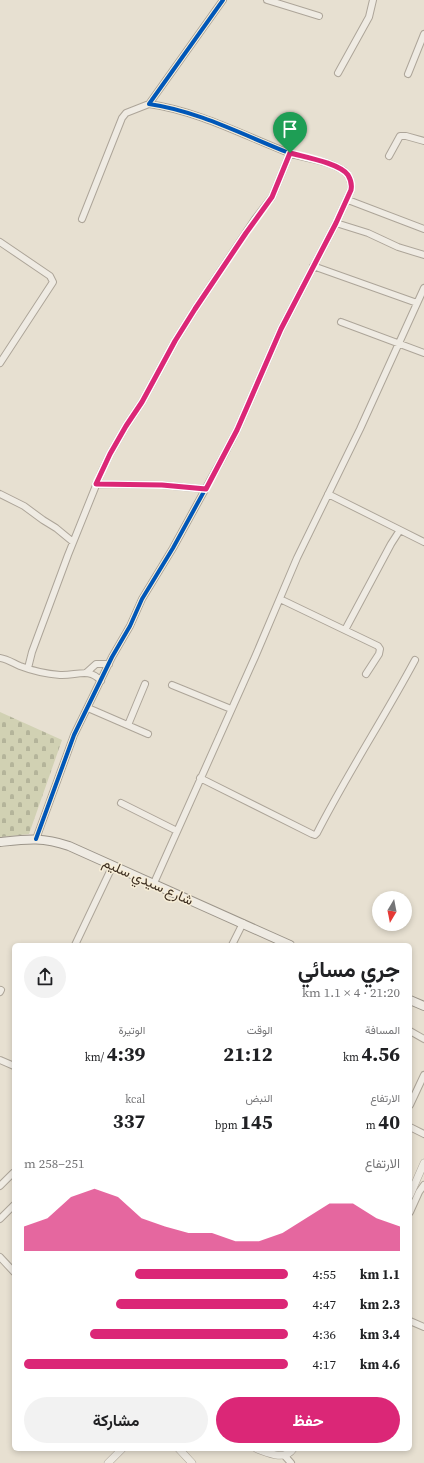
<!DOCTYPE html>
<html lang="ar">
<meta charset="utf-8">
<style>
body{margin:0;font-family:"Source Serif 4",Vazirmatn,serif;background:#f2f2f2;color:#202124;direction:rtl;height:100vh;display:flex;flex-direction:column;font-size:15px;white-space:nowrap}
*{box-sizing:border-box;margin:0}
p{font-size:13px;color:#757577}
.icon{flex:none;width:22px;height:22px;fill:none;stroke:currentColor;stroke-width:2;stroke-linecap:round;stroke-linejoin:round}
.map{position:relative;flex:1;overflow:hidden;direction:ltr}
.drawer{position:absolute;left:12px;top:943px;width:400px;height:508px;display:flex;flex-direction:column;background:#fff;border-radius:6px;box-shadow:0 2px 6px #0003;direction:rtl}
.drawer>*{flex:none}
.needle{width:26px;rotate:190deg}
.controls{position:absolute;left:372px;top:891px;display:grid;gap:8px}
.controls a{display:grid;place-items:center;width:40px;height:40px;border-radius:50%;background:#fff;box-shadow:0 2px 6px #0003;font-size:20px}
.pin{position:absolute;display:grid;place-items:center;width:34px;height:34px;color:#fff;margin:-41px -17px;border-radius:50% 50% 50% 0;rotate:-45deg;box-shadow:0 0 4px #0007}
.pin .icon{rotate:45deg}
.round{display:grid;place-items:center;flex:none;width:42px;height:42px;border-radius:21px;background:#f2f2f2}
.summary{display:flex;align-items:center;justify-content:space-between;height:68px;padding:0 12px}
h1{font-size:22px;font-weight:700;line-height:30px}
.figures{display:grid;grid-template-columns:repeat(3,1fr);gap:6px;height:68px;padding:4px 12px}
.figures div{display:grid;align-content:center}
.figures b{font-size:20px;font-weight:700}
.figures small{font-size:11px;font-weight:400}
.figures p{font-size:11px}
.chart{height:112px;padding:8px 12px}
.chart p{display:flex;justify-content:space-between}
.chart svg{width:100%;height:72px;margin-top:4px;fill:#db2777;opacity:.7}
.cta{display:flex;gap:8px;margin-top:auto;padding:8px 12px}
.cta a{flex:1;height:46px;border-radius:24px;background:#db2777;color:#fff;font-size:16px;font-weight:700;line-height:46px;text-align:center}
.cta a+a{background:#f2f2f2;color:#202124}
ul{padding:0 12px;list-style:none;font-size:13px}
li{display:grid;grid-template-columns:64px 48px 1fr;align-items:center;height:30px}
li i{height:10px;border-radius:5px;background:#db2777}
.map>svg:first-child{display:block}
</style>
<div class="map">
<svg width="424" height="1463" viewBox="0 0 424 1463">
<defs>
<pattern id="cemetery-stones" width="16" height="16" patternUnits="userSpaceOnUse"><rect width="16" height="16" fill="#d1d1b3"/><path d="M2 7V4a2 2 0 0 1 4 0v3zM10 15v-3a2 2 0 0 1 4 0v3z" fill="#b4b49a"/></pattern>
</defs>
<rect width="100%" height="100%" fill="#e7e0d1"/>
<path fill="url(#cemetery-stones)" d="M 0,712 L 62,740 L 29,834 L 0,837 Z"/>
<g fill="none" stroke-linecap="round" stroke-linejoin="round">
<defs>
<path id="minor" d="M 267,0 L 319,16
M 338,73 L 369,17 L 373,0
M 408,74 L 424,34
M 389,156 L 400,136 L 406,136 L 424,141
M 348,200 L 424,229
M 82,219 L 122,118 L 126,113 L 149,104
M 336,223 L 368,233 L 398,247 L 424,255
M 0,242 L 50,276 L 53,282 L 0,363
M 313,266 L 417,303
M 341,322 L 424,353
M 96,484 L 162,485 L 205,489
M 0,494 L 24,506 L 43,520 L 56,528 L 73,542
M 328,494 L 400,530
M 280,599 L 378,646 L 380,649 L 379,654 L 366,674
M 345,630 L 391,544 L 400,530 L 424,542
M 0,658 C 7,659 13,663 20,666 C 33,671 47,674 60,675 C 76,676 89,667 101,681
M 28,668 L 32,652 L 68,555 L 101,473 L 110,454 L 126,426 L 142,402 L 175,341 L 195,309 L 255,219 L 272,197 L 290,153
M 86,673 L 96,664 L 109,664
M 172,685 L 231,709
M 88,708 L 148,734
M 128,725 L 145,684
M 200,778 L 312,834 L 315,835 L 317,833 C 347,774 384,718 415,660
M 121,803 L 177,831
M 36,839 L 74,735 L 112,657 L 130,626 L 142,599 L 173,548 L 224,455 L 237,430 L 281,329 L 336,223 L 351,190 C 352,183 350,176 344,171 C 328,160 306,159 289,153 C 243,135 198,111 149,104 L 223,0
M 154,883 L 255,657 L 297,558 L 360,429 L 424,288
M 75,945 L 113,865
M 232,945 L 243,923
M 0,992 L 1,990
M 410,1031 L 424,1039
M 0,1060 L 14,1066
M 410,1105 L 424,1075
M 410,1127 L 424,1134
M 0,1186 L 13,1173
M 410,1212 L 419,1192 L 424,1185
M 0,1219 L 14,1205
M 0,1257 L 14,1272
M 410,1321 L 424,1327
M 284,1455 L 291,1463"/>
<path id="tertiary" d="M 410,1195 L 424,1163
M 179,1449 L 192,1463
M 257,1449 C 268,1453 285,1461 293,1449
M 108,1463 L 122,1449"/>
<path id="secondary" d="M 0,842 C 28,839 42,837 69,846 L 290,945
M 410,1000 L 424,1006"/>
</defs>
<use href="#minor" stroke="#ada599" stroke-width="8"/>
<use href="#tertiary" stroke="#ada599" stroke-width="8"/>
<use href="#secondary" stroke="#9c958a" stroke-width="10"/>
<use href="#minor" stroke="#efebe3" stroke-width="6"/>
<use href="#tertiary" stroke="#efebe3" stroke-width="7"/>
<use href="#secondary" stroke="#efebe3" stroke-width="8"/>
<defs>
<path id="cycleway" d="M 36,839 L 74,735 L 112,657 L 130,626 L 142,599 L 173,548 L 224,455 L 237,430 L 281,329 L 336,223 L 351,190 C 352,183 350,176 344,171 C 328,160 306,159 289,153 C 243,135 198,111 149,104 L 223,0"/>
</defs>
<use href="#cycleway" stroke="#f7eed8" stroke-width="6"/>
<use href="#cycleway" stroke="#0057b8" stroke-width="4"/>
</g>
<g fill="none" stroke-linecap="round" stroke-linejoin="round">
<defs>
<path id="route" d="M 290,153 C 304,157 339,163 348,175 C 351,180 352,185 351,190 L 336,223 L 281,329 L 237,430 L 206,489 L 162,485 L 96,484 L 110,454 L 126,426 L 142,402 L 175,341 L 195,309 L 246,233 L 272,197 Z"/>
</defs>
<use href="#route" stroke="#fff" stroke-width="8"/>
<use href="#route" stroke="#db2777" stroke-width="5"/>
</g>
<g text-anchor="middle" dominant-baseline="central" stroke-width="3" stroke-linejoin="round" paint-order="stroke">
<g font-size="14" fill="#3d2e20" stroke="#f7eed8">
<text transform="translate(148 881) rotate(24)">شارع سيدي سليم</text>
</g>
</g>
</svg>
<div class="controls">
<a><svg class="needle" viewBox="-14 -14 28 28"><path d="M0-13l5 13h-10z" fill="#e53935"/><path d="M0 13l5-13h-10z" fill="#757577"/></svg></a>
</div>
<div class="pin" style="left:290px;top:153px;background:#1e9e55"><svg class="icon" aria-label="arrive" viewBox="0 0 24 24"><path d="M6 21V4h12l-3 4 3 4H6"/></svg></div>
<section class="drawer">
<div class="summary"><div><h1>جري مسائي</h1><p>21:20 · 4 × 1.1 km</p></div><a class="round"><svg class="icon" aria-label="share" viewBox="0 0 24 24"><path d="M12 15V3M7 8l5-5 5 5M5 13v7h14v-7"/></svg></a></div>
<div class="figures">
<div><p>المسافة</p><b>4.56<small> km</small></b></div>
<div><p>الوقت</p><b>21:12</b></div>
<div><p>الوتيرة</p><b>4:39<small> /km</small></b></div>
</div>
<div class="figures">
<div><p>الارتفاع</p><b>40<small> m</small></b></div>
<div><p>النبض</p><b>145<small> bpm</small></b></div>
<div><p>kcal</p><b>337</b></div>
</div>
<div class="chart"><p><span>الارتفاع</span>251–258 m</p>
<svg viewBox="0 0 160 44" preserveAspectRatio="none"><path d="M0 44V29L10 24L20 11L30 6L40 11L50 24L60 29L70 33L80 33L90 38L100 38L110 33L120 24L130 15L140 15L150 24L160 29V44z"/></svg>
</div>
<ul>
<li><b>1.1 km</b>4:55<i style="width:58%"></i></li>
<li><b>2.3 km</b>4:47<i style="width:65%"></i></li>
<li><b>3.4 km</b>4:36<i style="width:75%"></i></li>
<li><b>4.6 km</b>4:17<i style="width:100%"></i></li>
</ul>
<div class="cta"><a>حفظ</a><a>مشاركة</a></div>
</section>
</div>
